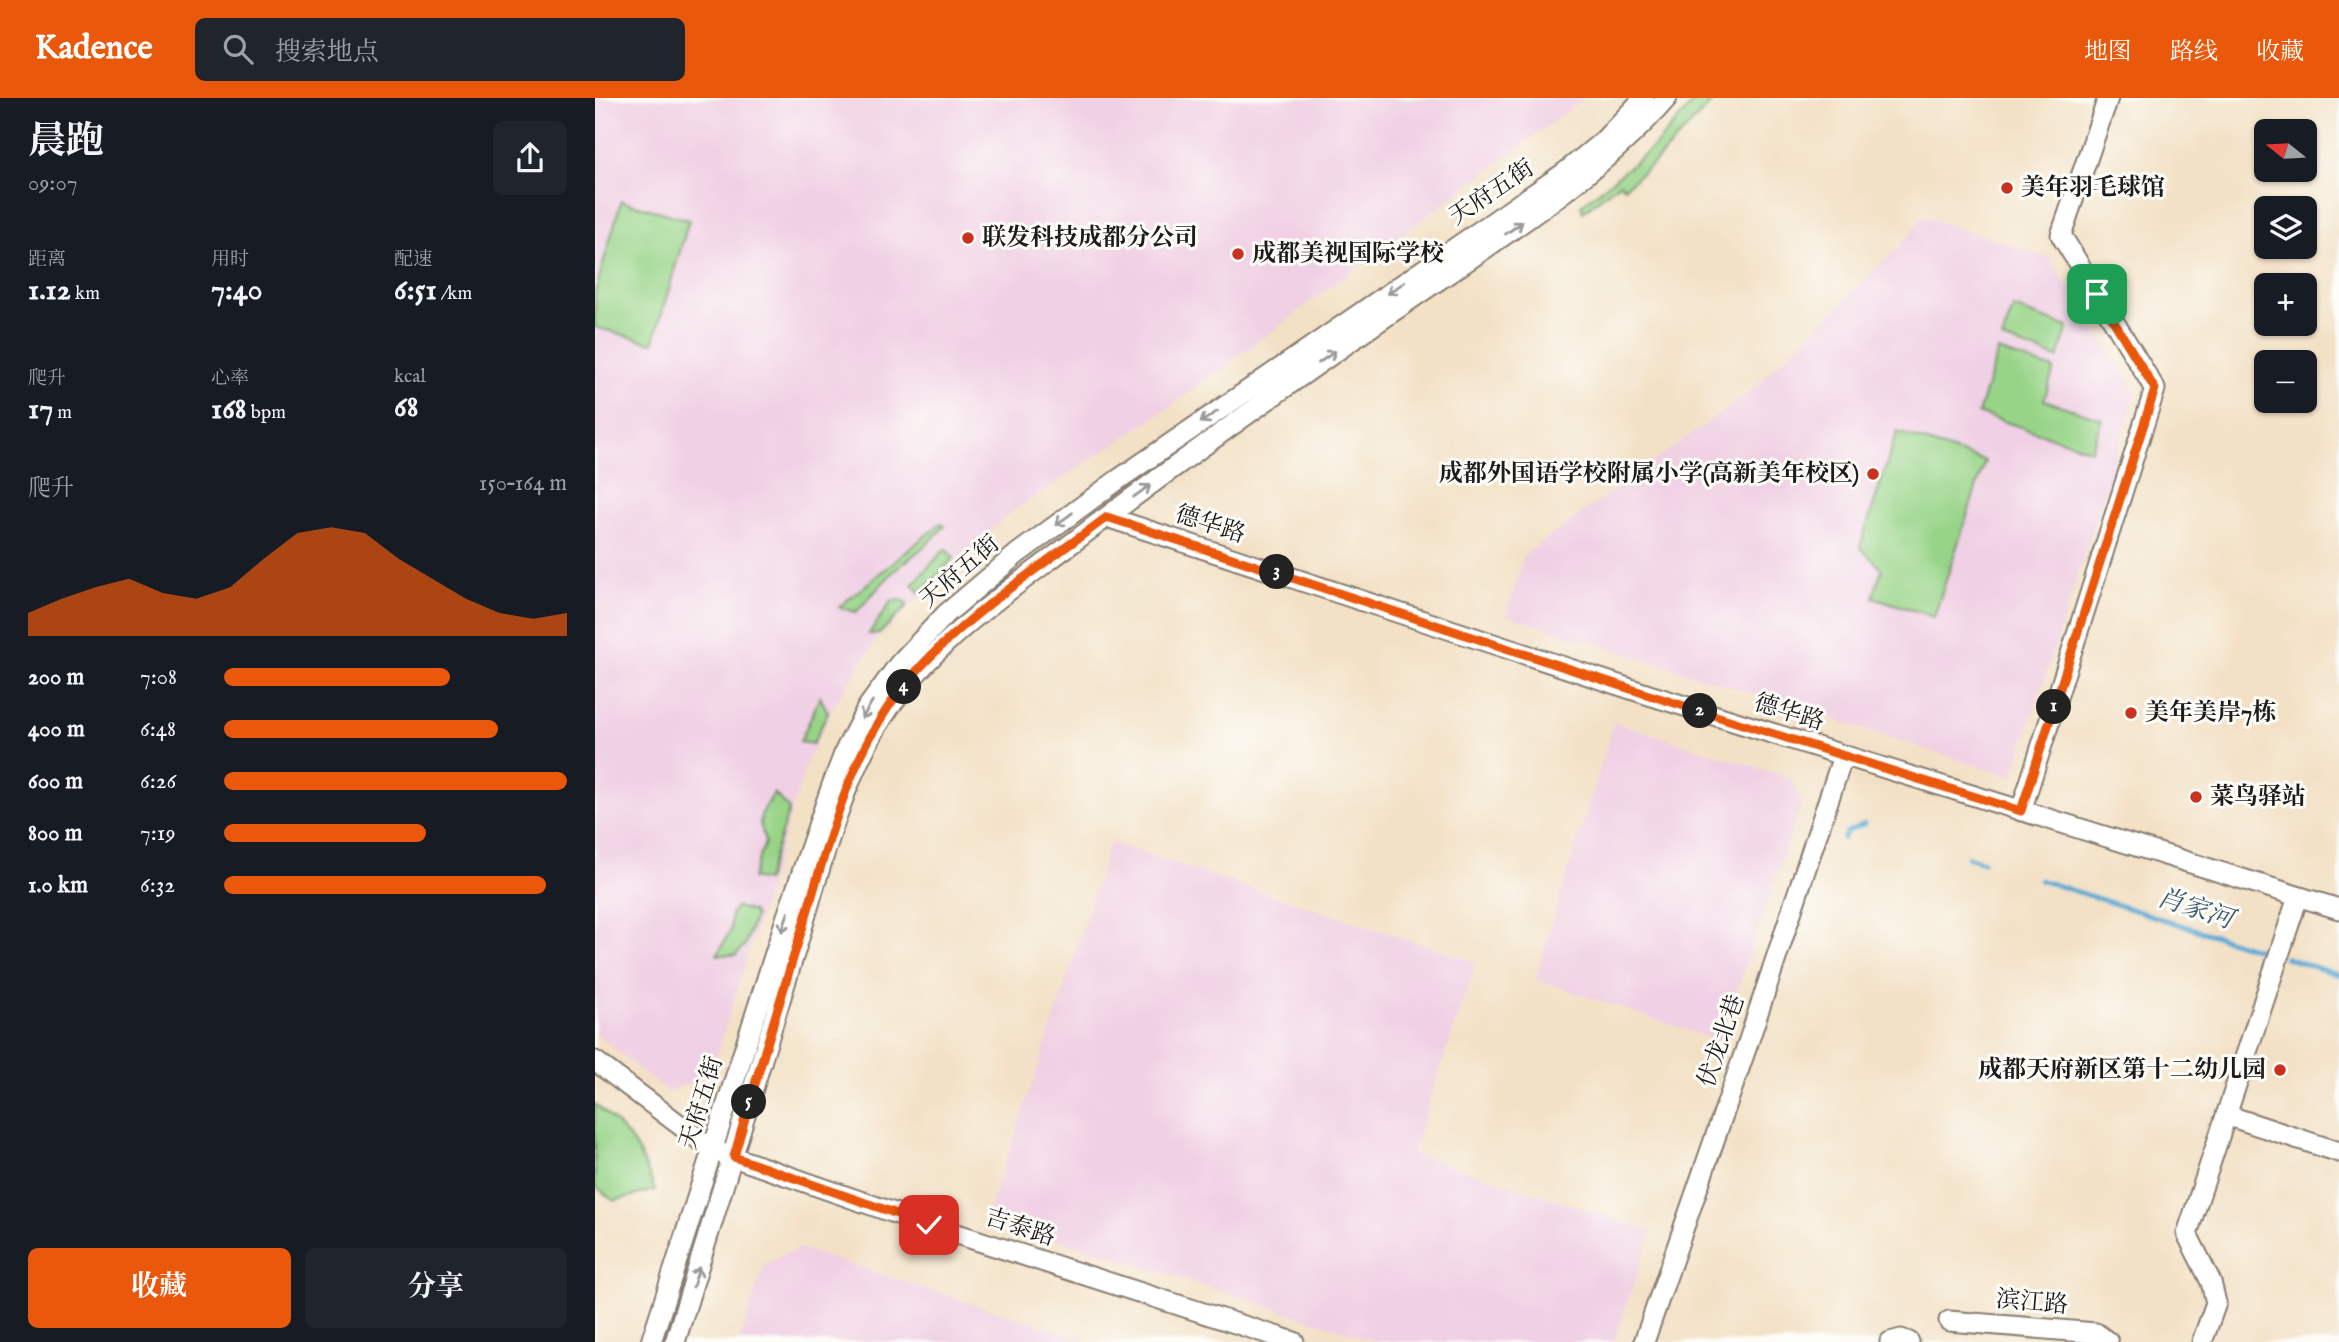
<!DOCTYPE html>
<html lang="zh">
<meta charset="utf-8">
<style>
body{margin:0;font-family:"IM FELL English","Noto Serif SC",serif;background:#20242c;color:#f1f3f6;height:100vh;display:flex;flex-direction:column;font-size:26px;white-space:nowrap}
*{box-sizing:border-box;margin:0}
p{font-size:23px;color:#9ea1a6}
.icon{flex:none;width:38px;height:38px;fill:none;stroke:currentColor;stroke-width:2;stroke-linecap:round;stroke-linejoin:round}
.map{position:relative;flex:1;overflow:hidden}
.sheet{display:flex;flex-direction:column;background:#171b24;width:595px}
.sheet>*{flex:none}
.needle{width:46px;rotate:288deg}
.controls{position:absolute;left:1659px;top:21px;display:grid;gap:14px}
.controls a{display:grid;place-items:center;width:63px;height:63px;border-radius:10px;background:#171b24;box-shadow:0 2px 5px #0004;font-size:35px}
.pin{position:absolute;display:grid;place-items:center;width:60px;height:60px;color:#fff;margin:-30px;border-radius:14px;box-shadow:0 4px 10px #0006}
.km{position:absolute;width:35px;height:35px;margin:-18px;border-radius:50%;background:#222;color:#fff;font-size:19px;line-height:35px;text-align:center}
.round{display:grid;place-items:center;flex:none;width:74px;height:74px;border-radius:10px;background:#20242c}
.head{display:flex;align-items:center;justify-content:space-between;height:119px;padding:0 28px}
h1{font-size:38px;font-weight:700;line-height:52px}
.metrics{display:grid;grid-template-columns:repeat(3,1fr);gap:10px;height:119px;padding:7px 28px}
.metrics div{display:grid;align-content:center}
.metrics b{font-size:30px;font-weight:700}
.metrics small{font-size:19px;font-weight:400}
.metrics p{font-size:19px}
.chart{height:196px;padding:14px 28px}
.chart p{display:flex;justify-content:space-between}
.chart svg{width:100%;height:126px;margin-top:7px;fill:#ea580c;opacity:.7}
.action{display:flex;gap:14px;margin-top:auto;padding:14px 28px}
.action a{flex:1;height:80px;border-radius:10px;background:#ea580c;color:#fff;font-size:28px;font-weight:700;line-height:80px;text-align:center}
.action a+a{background:#20242c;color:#f1f3f6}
ul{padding:0 28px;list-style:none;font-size:23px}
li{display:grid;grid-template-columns:112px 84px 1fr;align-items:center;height:52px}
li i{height:18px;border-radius:9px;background:#ea580c}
header{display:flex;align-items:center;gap:42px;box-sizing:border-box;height:98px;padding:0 35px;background:#ea580c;color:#fff}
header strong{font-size:33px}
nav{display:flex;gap:38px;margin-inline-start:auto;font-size:24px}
.search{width:490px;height:63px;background:#20242c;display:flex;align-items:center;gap:18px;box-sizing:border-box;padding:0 24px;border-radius:10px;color:#9ea1a6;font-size:26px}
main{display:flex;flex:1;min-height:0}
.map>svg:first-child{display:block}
</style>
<header>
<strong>Kadence</strong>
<div class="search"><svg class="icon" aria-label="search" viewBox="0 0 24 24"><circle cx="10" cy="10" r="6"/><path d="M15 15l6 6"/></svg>搜索地点</div>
<nav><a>地图</a><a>路线</a><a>收藏</a></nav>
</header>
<main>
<section class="sheet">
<div class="head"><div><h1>晨跑</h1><p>09:07</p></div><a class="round"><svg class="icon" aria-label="share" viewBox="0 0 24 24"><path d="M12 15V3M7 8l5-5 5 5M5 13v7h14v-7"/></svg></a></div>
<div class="metrics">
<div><p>距离</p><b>1.12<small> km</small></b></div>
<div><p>用时</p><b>7:40</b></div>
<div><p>配速</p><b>6:51<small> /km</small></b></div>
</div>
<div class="metrics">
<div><p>爬升</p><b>17<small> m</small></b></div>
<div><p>心率</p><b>168<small> bpm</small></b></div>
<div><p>kcal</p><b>68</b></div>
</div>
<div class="chart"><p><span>爬升</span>150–164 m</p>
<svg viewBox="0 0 160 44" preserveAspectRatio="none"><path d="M0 44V36L10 31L20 27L30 24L40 29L50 31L60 27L70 17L80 8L90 6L100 8L110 17L120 24L130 31L140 36L150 38L160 36V44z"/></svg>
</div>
<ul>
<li><b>200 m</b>7:08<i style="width:66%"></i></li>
<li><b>400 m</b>6:48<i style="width:80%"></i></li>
<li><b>600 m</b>6:26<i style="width:100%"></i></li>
<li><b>800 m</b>7:19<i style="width:59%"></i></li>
<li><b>1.0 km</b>6:32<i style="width:94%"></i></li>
</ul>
<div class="action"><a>收藏</a><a>分享</a></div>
</section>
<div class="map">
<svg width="1744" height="1244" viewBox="0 0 1744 1244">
<rect width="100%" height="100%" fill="#fdfcf7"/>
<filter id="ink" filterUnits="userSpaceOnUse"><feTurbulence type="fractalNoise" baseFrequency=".0143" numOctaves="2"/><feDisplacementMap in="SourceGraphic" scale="14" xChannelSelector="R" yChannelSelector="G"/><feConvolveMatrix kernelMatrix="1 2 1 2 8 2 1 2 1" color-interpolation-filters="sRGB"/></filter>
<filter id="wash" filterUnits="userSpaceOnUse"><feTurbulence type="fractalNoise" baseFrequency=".00686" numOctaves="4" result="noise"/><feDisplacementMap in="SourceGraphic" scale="28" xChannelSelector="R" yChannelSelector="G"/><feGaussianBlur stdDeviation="1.57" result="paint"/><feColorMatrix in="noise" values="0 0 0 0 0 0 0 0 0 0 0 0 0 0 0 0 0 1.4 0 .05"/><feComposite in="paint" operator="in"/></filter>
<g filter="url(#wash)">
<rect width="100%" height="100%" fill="#f3e1c6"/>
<path fill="#f0d0e4" d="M 0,0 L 990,0 L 576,308 L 414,416 L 362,461 L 282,541 L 238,609 L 211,666 L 116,977 L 72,994 L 0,935 Z
M 1328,118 L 1455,160 L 1541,295 L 1418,679 L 911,517 L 929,457 L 1152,296 L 1306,147 Z
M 1019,624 L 1195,680 L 1207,703 L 1124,943 L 940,881 Z
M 515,744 L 881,864 L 817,1055 L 1057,1133 L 1019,1244 L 784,1244 L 392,1118 L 454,937 Z
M 204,1150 L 432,1223 L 497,1244 L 144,1244 L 170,1166 Z"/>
<path fill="#97d488" stroke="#5a7852" stroke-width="2" d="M 1102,0 L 1117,0 L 1117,4 L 1060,64 L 1030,89 L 1024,85 L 988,114 L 986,107 L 1059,49 Z
M 26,103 L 94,122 L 58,245 L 0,229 L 0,194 Z
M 1418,210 L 1473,229 L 1463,260 L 1407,241 Z
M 1403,253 L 1459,271 L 1449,302 L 1507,321 L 1496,352 L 1383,315 Z
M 1302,334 L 1390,363 L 1339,519 L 1278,499 L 1287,471 L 1265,449 Z
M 346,425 L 350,428 L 332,446 L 298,474 L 261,514 L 244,509 Z
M 350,451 L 359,460 L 325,495 L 317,487 Z
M 297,502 L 310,503 L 313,507 L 284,536 L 274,536 Z
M 225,599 L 233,614 L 218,646 L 205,644 Z
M 179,695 L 194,711 L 171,783 L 157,780 L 170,744 L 165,725 L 166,717 Z
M 141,809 L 157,813 L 160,818 L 150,847 L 141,857 L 122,857 L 136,831 L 136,816 Z
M 0,1006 C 36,1037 43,1047 60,1092 L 19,1103 L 0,1088 Z"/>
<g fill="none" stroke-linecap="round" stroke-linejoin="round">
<path stroke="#5ca9d5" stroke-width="4.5" d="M 1248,741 L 1252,734 L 1269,726
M 1373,759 L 1388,764
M 1445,782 L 1677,856
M 1689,859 L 1744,877"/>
</g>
</g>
<g filter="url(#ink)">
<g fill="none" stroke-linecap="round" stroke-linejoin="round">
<defs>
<path id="minor" d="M 512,419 L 1054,597 L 1744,811
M 1426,713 L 1560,291 L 1466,137 L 1513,0
M 0,963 L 118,1052 L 334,1127 L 699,1244
M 1631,1017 L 1744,1054
M 1354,1223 L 1501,1235 L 1513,1244
M 56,1244 L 190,824 L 236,690 L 251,651 L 272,610 L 304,566 L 351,516 L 422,456 L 524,381 L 969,75 L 1009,42 L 1049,0
M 80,1244 C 121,1114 160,983 200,853 C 223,779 246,682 288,619 C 336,545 408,497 477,445 C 588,361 702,280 816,201 C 903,141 1003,79 1072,0
M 1049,1244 L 1154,942 L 1248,658
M 1295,1244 L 1306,1241 L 1314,1244
M 1607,1244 L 1621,1205 L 1616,1184 L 1592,1136 L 1703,799"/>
</defs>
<use href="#minor" stroke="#887e71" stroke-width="23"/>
<use href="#minor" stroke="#fff" stroke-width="19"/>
</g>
<defs><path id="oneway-shaft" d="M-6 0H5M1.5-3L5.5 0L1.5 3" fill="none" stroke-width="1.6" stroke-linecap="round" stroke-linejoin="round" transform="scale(1.75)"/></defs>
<g stroke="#999">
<use href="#oneway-shaft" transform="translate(919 130) rotate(-35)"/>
<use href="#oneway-shaft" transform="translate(801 190) rotate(146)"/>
<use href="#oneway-shaft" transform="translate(732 259) rotate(-35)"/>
<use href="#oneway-shaft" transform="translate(614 319) rotate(146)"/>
<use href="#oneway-shaft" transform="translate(547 393) rotate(-36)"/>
<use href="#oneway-shaft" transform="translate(469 421) rotate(144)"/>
<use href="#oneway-shaft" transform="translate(272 612) rotate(121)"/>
<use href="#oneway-shaft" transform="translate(190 824) rotate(109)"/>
<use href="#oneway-shaft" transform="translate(101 1179) rotate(-73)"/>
</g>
</g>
<g fill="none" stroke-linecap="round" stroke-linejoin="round" filter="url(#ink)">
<defs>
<path id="route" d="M 334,1127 L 139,1059 C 160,983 184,907 207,831 C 233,747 254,653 312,584 C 368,518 444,470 512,419 L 1054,597 L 1426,713 L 1560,291 L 1502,196"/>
</defs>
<use href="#route" stroke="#fff" stroke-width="14"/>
<use href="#route" stroke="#ea580c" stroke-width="9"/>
</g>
<g fill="#c8321e" stroke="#fdfcf7" stroke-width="2.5">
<circle cx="1412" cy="90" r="7"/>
<circle cx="373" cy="140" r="7"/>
<circle cx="643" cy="156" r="7"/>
<circle cx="1278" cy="376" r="7"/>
<circle cx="1536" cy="615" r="7"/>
<circle cx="1601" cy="699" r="7"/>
<circle cx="1685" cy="972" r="7"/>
</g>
<g text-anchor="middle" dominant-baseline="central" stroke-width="6" stroke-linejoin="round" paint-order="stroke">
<g font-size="24" font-weight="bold" fill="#1c1c1c" stroke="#fdfcf7" text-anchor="start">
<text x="1426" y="90">美年羽毛球馆</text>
<text x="387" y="140">联发科技成都分公司</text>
<text x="657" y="156">成都美视国际学校</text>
<text x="1264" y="376" text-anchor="end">成都外国语学校附属小学(高新美年校区)</text>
<text x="1550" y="615">美年美岸7栋</text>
<text x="1615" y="699">菜鸟驿站</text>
<text x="1671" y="972" text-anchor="end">成都天府新区第十二幼儿园</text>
</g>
<g font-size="24" fill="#1c1c1c" stroke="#fdfcf7">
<text transform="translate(897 95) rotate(-34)">天府五街</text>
<text transform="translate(615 427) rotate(18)">德华路</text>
<text transform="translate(365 474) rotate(-41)">天府五街</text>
<text transform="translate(1194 615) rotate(17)">德华路</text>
<text transform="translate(1127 943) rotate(-71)">伏龙北巷</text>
<text transform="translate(107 1005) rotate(-73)">天府五街</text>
<text transform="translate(425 1130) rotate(18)">吉泰路</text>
<text transform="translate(1437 1205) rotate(5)">滨江路</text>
</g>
<g font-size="26" font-style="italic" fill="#395b6f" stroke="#fdfcf7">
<text transform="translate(1600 811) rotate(18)">肖家河</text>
</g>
</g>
</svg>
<div class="controls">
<a><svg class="needle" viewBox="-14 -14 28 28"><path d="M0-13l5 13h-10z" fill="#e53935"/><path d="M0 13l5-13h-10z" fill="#9ea1a6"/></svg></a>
<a><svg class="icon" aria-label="layers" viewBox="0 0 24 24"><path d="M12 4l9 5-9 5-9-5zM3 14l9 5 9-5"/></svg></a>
<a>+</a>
<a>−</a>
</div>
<div class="pin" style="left:1502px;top:196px;background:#1e9e55"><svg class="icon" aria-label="arrive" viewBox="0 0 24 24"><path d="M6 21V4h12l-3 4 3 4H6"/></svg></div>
<div class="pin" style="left:334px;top:1127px;background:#d93025"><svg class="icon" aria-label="check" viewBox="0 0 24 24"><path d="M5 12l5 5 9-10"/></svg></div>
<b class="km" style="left:1459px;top:609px">1</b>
<b class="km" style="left:1105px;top:613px">2</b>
<b class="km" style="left:682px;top:474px">3</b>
<b class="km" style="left:309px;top:589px">4</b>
<b class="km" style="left:154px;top:1004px">5</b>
</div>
</main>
